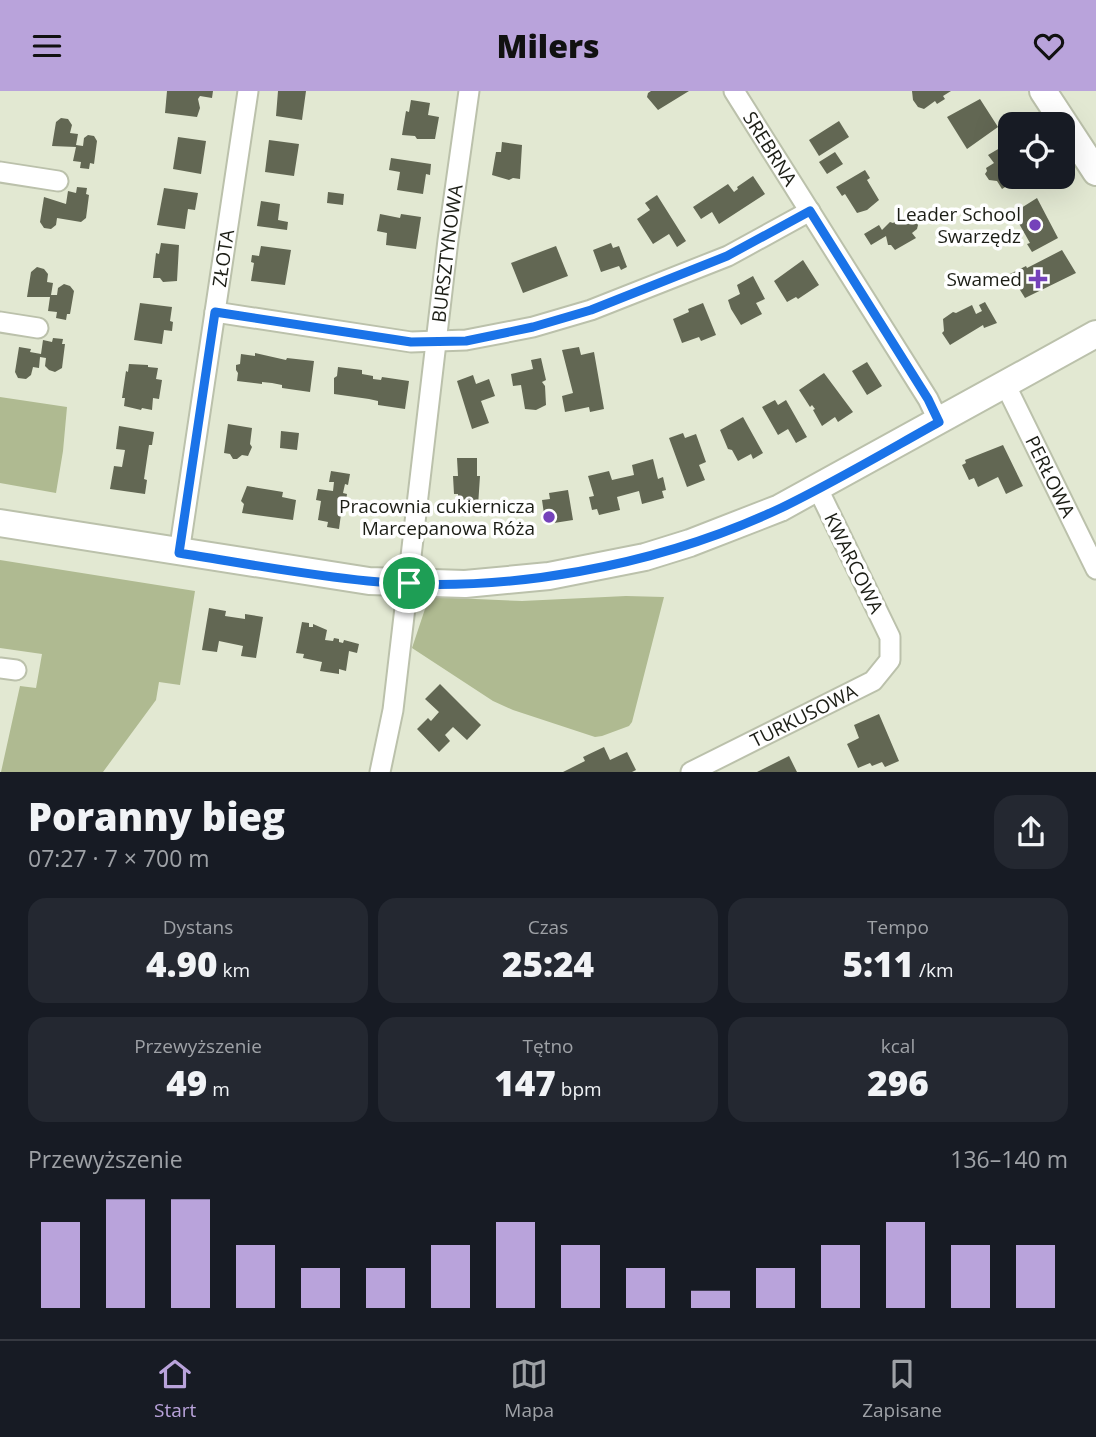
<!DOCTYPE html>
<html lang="pl">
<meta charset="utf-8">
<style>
body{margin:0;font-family:"Open Sans",sans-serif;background:#242831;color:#f1f3f6;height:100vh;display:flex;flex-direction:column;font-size:26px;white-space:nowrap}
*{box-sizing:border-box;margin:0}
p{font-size:23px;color:#9ea1a6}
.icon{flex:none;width:38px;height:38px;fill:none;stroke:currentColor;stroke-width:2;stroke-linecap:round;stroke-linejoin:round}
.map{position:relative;height:681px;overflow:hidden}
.side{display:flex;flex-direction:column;background:#171b24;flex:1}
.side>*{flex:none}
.fabs{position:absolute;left:998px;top:21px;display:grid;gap:14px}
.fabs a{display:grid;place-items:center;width:77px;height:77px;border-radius:14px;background:#171b24;box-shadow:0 7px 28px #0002;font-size:35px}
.pin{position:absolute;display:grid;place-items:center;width:60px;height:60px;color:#fff;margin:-30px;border:4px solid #fff;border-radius:50%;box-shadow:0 2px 7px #0007}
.round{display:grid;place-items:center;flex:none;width:74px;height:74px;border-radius:21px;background:#242831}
.overview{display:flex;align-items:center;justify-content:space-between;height:119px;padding:0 28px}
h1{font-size:38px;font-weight:800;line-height:52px}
.stats{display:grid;grid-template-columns:repeat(3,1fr);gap:10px;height:119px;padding:7px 28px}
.stats div{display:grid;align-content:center;border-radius:18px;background:#242831;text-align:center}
.stats b{font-size:35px;font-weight:800}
.stats small{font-size:19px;font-weight:400}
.stats p{font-size:19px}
.chart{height:196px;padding:14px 28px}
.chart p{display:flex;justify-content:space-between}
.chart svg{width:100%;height:126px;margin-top:7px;stroke:#b9a3db;stroke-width:6}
header{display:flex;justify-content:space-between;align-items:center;height:91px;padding:0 28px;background:#b9a3db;color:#111;font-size:32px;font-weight:800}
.tabs{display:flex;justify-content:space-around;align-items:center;height:98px;border-top:2px solid #363941;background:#171b24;font-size:19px;color:#9ea1a6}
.tabs a{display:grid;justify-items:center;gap:4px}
.tabs .active{color:#b9a3db}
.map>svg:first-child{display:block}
</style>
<header><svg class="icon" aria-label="menu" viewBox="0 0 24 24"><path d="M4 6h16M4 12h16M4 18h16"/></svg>Milers<svg class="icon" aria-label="heart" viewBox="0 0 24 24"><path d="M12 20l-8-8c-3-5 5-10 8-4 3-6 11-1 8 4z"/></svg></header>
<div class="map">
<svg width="1096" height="681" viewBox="0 0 1096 681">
<rect width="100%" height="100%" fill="#e2e8d2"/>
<path fill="#afba91" d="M 0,306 L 67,316 L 63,360 L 56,402 L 0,392 Z
M 0,469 L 195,500 L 180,594 L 159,591 L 156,609 L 103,681 L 1,681 L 20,595 L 36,597 L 42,563 L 0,557 Z
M 626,505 L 664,506 L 632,631 L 629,635 L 602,645 L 595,646 L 513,619 L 493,610 L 412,557 L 429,506 L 522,510 Z"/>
<path fill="#626753" d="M 167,0 L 213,0 L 212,7 L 200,5 L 198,8 L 200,17 L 197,26 L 165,22 Z
M 278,0 L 306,0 L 302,29 L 276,25 Z
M 651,0 L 689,0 L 658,19 L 647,6 L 648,2 Z
M 912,0 L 951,0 L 943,5 L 945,8 L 937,13 L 935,10 L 924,18 L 918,16 L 913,9 Z
M 980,8 L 998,36 L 967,58 L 947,26 Z
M 411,9 L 430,12 L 428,24 L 439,26 L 435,48 L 417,48 L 415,45 L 402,44 L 406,20 L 409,21 Z
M 61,27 L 68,28 L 72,34 L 70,42 L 78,43 L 76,54 L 83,55 L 84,47 L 88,44 L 94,45 L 97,50 L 94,73 L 90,72 L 89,78 L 80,77 L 81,71 L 73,70 L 76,56 L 52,55 L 56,31 Z
M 839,30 L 849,46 L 819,65 L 809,49 Z
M 178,46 L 206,50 L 201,83 L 173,78 Z
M 269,49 L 299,53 L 294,85 L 265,81 Z
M 502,51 L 522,54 L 520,88 L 513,87 L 509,89 L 492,84 L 496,61 L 501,61 Z
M 1005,54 L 1010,62 L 1010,86 L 1021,86 L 1002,98 L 997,90 L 989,89 L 985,83 L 987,80 L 986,77 L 994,72 L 988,64 Z
M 835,61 L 843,73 L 827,83 L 819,71 Z
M 391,67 L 431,73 L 430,84 L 426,83 L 423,103 L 397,99 L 400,81 L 389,79 Z
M 865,79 L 870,87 L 867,89 L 879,109 L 867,119 L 857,122 L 845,103 L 842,105 L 836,96 Z
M 753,85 L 765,103 L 719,133 L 712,121 L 701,128 L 693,116 L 728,93 L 734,101 L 738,98 L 737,96 Z
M 77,96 L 87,97 L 86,103 L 89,104 L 86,127 L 81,131 L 57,127 L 56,134 L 51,138 L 44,137 L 40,131 L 44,106 L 66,113 L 68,100 L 76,102 Z
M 164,97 L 198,102 L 195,119 L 188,118 L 185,138 L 157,134 Z
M 328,101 L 344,103 L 343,114 L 327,112 Z
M 657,104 L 686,150 L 677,156 L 669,143 L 653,153 L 637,128 L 650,119 L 645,112 Z
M 1037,107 L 1058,147 L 1032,161 L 1027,153 L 1030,152 L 1013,122 Z
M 261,110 L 280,113 L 278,129 L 288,131 L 287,139 L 257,135 Z
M 380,123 L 400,127 L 401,123 L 421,126 L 416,158 L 386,154 L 387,142 L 377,140 Z
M 907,123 L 910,130 L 915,130 L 918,134 L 917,138 L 912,142 L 916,147 L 895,159 L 891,154 L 888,154 L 886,145 L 871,154 L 864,143 L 879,134 L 882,139 L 890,131 L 893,132 Z
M 161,152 L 179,154 L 177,190 L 163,191 L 160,187 L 153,187 L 156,162 L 159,163 Z
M 611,152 L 613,157 L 619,155 L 627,176 L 621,179 L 619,175 L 601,181 L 593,159 Z
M 261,155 L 291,159 L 285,194 L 251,190 L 254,172 L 251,171 L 252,164 L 259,165 Z
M 556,155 L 568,185 L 523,202 L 511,172 Z
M 1062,159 L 1076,182 L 1025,207 L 1010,183 L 1026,175 L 1027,177 Z
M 803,169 L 819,194 L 798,208 L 796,206 L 787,211 L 774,190 Z
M 37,176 L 44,178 L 48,183 L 47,191 L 53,192 L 51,204 L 57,204 L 58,197 L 64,193 L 70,195 L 74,200 L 70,223 L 67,223 L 66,229 L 56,227 L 57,221 L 48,220 L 50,206 L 27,206 L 31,181 Z
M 753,185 L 765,208 L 756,212 L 762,223 L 741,234 L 731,218 L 728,209 L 740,203 L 737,194 Z
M 985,211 L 997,232 L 984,237 L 983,234 L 950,254 L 942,242 L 944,240 L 943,228 L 953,221 L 956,222 L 972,214 L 976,223 L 982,220 L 979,214 Z
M 140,212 L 172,216 L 170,230 L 173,231 L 172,240 L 164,239 L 162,253 L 134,249 Z
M 703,212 L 716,244 L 701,250 L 699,246 L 682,252 L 673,228 L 689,221 L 688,218 Z
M 53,247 L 63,248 L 62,253 L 65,253 L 62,277 L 55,281 L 49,279 L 45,275 L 46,267 L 40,266 L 39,277 L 33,276 L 31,284 L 26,288 L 18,287 L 15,281 L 19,256 L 31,258 L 30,261 L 41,263 L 43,249 L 52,251 Z
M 579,256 L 581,264 L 594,261 L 604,318 L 590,321 L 589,316 L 565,321 L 562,305 L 573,302 L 562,259 Z
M 255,262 L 286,269 L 287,267 L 314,270 L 310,301 L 282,297 L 282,294 L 272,292 L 262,291 L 262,293 L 237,290 L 238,282 L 236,279 L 236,274 L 240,273 L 241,263 L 255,265 Z
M 541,267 L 546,289 L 542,291 L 545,295 L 546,314 L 536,319 L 525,318 L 521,294 L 513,295 L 511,283 L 533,278 L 531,269 Z
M 867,271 L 882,295 L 867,304 L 852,280 Z
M 129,273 L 148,274 L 148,276 L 158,277 L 156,288 L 162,289 L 159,308 L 153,307 L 152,319 L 142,317 L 141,319 L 124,315 L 125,307 L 122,307 L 126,280 L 128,281 Z
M 338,276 L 362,279 L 362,283 L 373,285 L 373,288 L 381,289 L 382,286 L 409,290 L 405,318 L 378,314 L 378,310 L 369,308 L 334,303 L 334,287 L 337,285 Z
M 824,282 L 853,321 L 838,331 L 835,326 L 822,335 L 813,319 L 815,318 L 812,314 L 810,316 L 799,299 Z
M 473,284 L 476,293 L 489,288 L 495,305 L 481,310 L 489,332 L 472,338 L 457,290 Z
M 775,309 L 778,314 L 786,309 L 807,346 L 796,352 L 788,338 L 778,344 L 762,316 Z
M 743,326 L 763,362 L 753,368 L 751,363 L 738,370 L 732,359 L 728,358 L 720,339 Z
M 228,333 L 252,337 L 250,353 L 252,356 L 248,365 L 242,364 L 237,368 L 233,368 L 230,363 L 224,362 Z
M 119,335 L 154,341 L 152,354 L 149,354 L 144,388 L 147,389 L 145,403 L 110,398 L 114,375 L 122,376 L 125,359 L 116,358 Z
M 281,340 L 299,342 L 297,359 L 280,357 Z
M 683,342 L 685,347 L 696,343 L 706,371 L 699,374 L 705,389 L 687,396 L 669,347 Z
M 1003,354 L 1023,395 L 1006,403 L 998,386 L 978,396 L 974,387 L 969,389 L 962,374 L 966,372 L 965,369 Z
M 457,367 L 477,367 L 477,385 L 480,385 L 478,415 L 458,415 L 458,403 L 454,403 L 453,385 L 458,385 Z
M 653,368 L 658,388 L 663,386 L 666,399 L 662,400 L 664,407 L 642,413 L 639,400 L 617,406 L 620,419 L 599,424 L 597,418 L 592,419 L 589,406 L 594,405 L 588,385 L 609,380 L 612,389 L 634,384 L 632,374 Z
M 331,380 L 350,383 L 348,394 L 345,393 L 343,402 L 347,403 L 344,423 L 341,423 L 339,438 L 327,436 L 328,431 L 318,429 L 321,410 L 316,409 L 318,398 L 333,400 L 334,391 L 329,391 Z
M 247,395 L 283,401 L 282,406 L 296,409 L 293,429 L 242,422 L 244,413 L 241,410 Z
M 568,399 L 573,429 L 554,432 L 554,428 L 545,430 L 542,409 L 550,408 L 549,402 Z
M 209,517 L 226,520 L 225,525 L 245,528 L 245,523 L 263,526 L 256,567 L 241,565 L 243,555 L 219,550 L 217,561 L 202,559 Z
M 302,531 L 309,532 L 309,536 L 313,536 L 313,533 L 327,539 L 325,549 L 333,550 L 334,547 L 339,548 L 339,551 L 343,552 L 344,549 L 359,553 L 357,562 L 349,560 L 346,580 L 339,578 L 339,583 L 320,580 L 322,571 L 303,567 L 304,563 L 296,562 Z
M 440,593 L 481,634 L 467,649 L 453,636 L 445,644 L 450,650 L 439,661 L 417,638 L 428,627 L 431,630 L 439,621 L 425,608 Z
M 879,623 L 899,670 L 885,676 L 882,671 L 872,675 L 870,672 L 858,677 L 847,653 L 859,647 L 854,634 Z
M 604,656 L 610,669 L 627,661 L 636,679 L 632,681 L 563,681 L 585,670 L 583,666 Z
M 789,665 L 797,681 L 757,681 Z"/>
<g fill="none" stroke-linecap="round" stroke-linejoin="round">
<defs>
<g id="street">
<path id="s1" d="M 734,0 L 928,308 L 939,331"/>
<path d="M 0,81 L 58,90"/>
<path d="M 215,221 L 411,251 L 466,249 L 533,236 L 591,219 L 728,165 L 810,120"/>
<path d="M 0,231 L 38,237"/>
<path id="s2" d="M 1005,293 L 1096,478"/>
<path id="s3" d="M 179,462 L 248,0"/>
<path d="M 0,577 L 16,579"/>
<path id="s4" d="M 380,681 L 393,619 L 448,149 L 469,0"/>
<path id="s5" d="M 691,681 L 873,590 L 890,569 L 890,546 L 818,398"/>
</g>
<path id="secondary" d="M 1043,0 L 1096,81
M 0,432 L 369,490 L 465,493 L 549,485 L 645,466 L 690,452 L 780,417 L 1096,243"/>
</defs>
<use href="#street" stroke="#bbc1ab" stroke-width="23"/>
<use href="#secondary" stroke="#bbc1ab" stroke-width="30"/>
<use href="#street" stroke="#fff" stroke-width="19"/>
<use href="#secondary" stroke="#fff" stroke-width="26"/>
</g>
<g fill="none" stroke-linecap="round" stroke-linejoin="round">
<defs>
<path id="route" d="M 810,120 L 928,308 L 939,331 C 887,360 835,391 781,417 C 658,475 503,504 368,490 C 305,484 242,472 179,462 L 215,221 L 411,251 L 466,250 L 533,236 L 591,219 L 727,165 Z"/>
</defs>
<use href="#route" stroke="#fff" stroke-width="14"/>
<use href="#route" stroke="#1a73e8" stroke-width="9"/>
</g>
<g fill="#7542ba" stroke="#fff" stroke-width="2.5">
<circle cx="1035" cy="134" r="7"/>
<path d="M1034.5 177.5h7v7h7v7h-7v7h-7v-7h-7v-7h7z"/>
<circle cx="549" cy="426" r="7"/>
</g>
<g text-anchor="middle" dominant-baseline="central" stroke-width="7" stroke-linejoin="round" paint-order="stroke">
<g font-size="19" fill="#1c1e16" stroke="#fff">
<text stroke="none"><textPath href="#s1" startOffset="68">SREBRNA</textPath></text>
<text stroke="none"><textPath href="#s4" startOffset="523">BURSZTYNOWA</textPath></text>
<text stroke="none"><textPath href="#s3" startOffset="298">ZŁOTA</textPath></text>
<text stroke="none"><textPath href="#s2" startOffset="103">PERŁOWA</textPath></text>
<text transform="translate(854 472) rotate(64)">KWARCOWA</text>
<text stroke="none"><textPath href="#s5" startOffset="126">TURKUSOWA</textPath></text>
</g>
<g font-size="19" fill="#1c1e16" stroke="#fff" text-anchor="end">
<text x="1021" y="123">Leader School<tspan x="1021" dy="22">Swarzędz</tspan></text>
<text x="1022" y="188">Swamed</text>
<text x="535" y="415">Pracownia cukiernicza<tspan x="535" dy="22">Marcepanowa Róża</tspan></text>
</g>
</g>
</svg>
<div class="fabs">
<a><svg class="icon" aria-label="locate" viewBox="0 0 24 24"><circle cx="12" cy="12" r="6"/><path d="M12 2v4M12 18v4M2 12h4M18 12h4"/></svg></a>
</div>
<div class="pin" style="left:409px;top:492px;background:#1e9e55"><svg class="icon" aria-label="arrive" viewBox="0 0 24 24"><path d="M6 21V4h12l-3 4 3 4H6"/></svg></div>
</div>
<section class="side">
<div class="overview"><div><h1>Poranny bieg</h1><p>07:27 · 7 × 700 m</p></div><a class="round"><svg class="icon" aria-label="share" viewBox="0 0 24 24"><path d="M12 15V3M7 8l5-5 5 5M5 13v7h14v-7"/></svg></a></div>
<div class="stats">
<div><p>Dystans</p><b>4.90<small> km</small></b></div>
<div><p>Czas</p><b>25:24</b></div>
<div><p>Tempo</p><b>5:11<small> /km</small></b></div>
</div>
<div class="stats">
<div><p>Przewyższenie</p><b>49<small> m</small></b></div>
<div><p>Tętno</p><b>147<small> bpm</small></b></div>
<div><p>kcal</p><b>296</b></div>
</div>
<div class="chart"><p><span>Przewyższenie</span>136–140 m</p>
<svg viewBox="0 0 160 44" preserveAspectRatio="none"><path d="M5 44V14M15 44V6M25 44V6M35 44V22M45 44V30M55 44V30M65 44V22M75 44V14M85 44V22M95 44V30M105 44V38M115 44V30M125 44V22M135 44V14M145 44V22M155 44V22"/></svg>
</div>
</section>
<nav class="tabs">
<a class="active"><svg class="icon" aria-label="home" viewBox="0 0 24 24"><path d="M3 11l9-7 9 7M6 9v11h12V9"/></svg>Start</a>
<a><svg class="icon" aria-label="map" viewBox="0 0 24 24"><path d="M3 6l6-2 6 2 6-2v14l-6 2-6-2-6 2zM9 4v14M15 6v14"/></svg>Mapa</a>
<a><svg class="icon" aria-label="saved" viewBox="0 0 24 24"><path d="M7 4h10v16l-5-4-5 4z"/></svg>Zapisane</a>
</nav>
